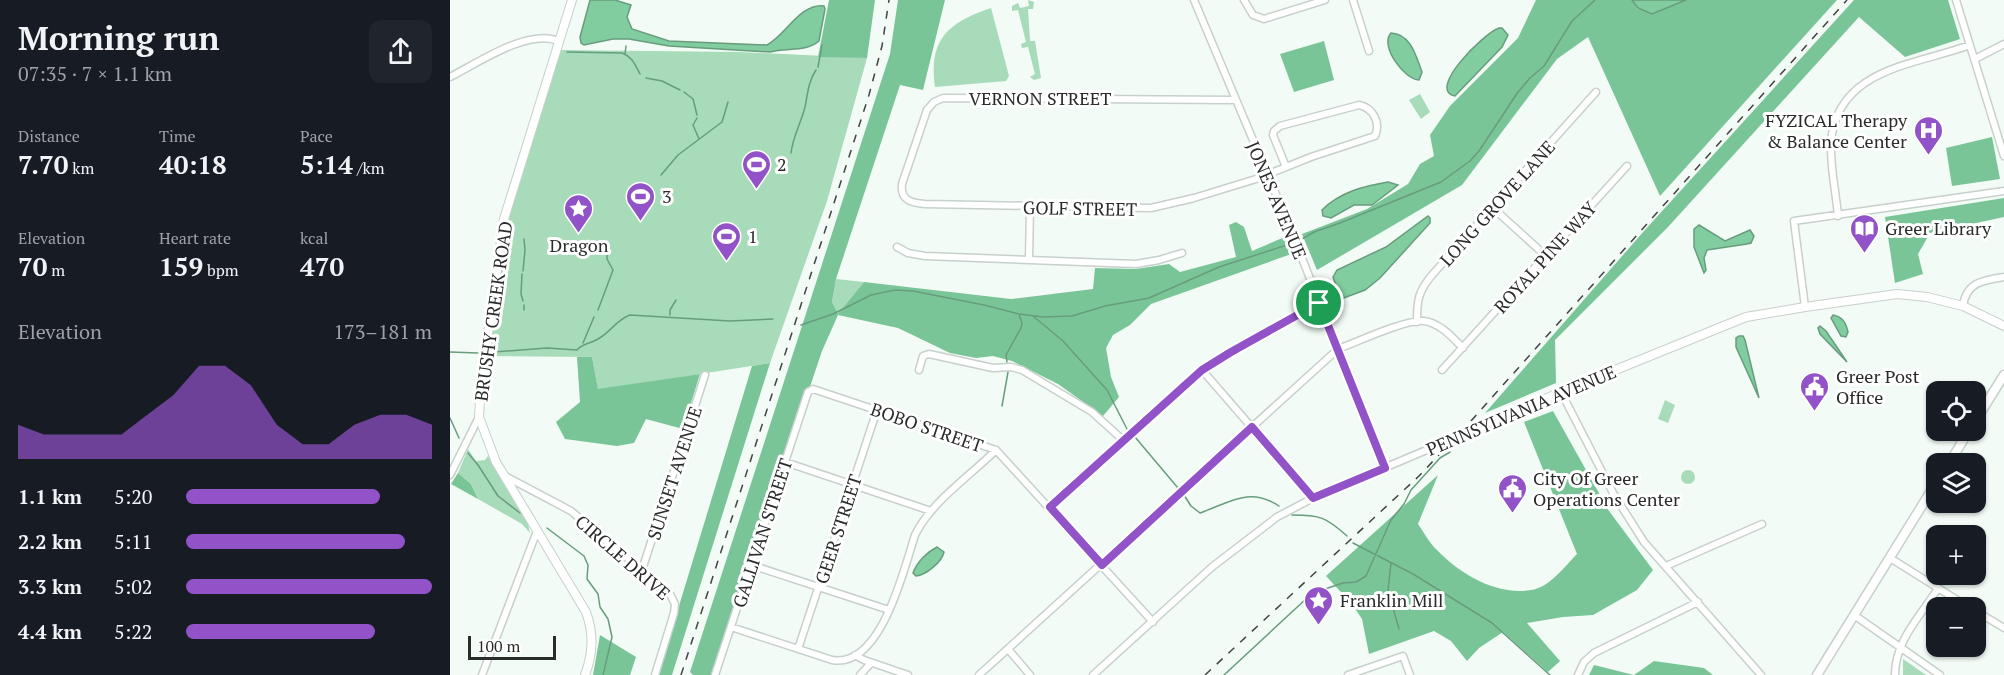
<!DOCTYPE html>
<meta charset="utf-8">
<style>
body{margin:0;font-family:"PT Serif",serif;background:#20242c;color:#f1f3f6;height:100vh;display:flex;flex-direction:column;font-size:22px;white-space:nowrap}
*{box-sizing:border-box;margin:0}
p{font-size:20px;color:#9ea1a6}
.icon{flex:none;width:33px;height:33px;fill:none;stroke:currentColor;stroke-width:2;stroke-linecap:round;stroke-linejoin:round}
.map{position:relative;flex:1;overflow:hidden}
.drawer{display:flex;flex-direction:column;background:#171b24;width:450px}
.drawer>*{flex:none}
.fabs{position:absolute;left:1476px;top:381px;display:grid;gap:12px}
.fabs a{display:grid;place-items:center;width:60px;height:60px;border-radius:12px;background:#171b24;box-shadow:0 2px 4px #0004;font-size:30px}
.scale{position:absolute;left:18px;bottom:15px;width:88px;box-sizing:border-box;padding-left:6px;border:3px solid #292c2a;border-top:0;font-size:16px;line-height:21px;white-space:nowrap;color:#292c2a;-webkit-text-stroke:4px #fff;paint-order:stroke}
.pin{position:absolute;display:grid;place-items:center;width:51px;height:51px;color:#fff;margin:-26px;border:3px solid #fff;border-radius:50%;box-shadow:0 2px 6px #0007}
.round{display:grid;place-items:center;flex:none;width:63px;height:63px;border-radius:12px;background:#20242c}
.headline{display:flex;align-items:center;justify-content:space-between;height:102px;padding:0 18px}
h1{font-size:33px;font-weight:600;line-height:45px}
.stats{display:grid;grid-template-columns:repeat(3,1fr);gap:9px;height:102px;padding:6px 18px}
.stats div{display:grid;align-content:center}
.stats b{font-size:26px;font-weight:600}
.stats small{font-size:16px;font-weight:400}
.stats p{font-size:16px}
.chart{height:168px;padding:12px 18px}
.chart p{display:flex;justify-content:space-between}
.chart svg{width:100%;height:108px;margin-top:6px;fill:#9252c8;opacity:.7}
ul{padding:0 18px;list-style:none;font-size:20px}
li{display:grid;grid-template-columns:96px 72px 1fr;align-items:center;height:45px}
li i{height:15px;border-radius:8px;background:#9252c8}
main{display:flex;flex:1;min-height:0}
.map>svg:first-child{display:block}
</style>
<main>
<section class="drawer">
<div class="headline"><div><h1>Morning run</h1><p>07:35 · 7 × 1.1 km</p></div><a class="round"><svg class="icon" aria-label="share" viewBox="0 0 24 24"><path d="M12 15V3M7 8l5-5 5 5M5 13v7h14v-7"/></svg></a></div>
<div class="stats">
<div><p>Distance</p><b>7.70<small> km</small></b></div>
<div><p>Time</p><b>40:18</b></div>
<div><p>Pace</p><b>5:14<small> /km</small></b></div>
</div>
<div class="stats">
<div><p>Elevation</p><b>70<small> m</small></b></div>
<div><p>Heart rate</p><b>159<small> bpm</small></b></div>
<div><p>kcal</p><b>470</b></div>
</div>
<div class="chart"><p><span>Elevation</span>173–181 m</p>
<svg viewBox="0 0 160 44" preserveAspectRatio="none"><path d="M0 44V30L10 34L20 34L30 34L40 34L50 26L60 18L70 6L80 6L90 14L100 30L110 38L120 38L130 30L140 26L150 26L160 30V44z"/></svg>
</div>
<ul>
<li><b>1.1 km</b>5:20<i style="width:79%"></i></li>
<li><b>2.2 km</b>5:11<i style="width:89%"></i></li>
<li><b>3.3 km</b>5:02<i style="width:100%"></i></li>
<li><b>4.4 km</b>5:22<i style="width:77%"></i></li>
</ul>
</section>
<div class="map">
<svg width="1554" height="675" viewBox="0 0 1554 675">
<rect width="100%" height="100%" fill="#f2fbf5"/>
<path fill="#a7dbba" d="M 578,0 L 584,2 L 583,9 L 578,9 L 580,41 L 585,41 L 591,78 L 584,80 L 580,77 L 585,74 L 578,47 L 572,48 L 571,44 L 576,42 L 568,10 L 562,11 L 562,6 L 568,3 L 570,8 L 579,6 Z
M 541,8 L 559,76 L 556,81 L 485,87 C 478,39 499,22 541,8 Z
M 110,50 L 289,52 L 417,58 L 377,201 L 320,363 L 148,390 L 142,357 L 40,356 L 57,208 Z
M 970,94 L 980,112 L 971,119 L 959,100 Z
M 386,279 L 414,282 L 388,315 L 382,302 Z
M 1215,400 L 1225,405 L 1218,423 L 1208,419 Z
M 18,449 L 26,461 L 35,460 L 38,456 L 77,520 L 80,533 L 72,524 L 28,499 L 21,484 L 8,473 Z
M1231 477a7 7 0 1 1 14 0a7 7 0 1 1-14 0Z
M 1453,659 L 1476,675 L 1453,675 Z"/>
<path fill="#7ac598" d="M 379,0 L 425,0 L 417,58 L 368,57 Z
M 448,0 L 495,0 L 473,90 L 450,85 L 386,279 L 382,302 L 388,314 L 414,282 L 561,299 L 643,289 L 645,268 L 686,269 L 719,264 L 730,272 L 786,257 L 779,225 L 786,222 L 794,227 L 802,251 L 837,236 L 847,252 L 701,304 L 680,325 L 663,335 L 656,348 L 661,377 L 669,397 L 653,416 L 608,384 L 562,361 L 543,356 L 526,358 L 500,353 L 448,328 L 388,315 L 372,351 L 263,675 L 243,675 L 240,672 L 440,54 Z
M 1086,0 L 1182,0 L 1188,9 L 1225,5 L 1236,0 L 1387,0 L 1210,196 L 1138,37 L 1107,59 L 1012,185 L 867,270 L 852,234 L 917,209 L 958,184 L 970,164 L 984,156 L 980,135 L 1000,106 L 1068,38 Z
M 1404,0 L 1498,0 L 1510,39 L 1455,57 L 1409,17 L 1218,227 L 1105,340 L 1106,383 L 1035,413 L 1194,231 Z
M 874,41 L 884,80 L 844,92 L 830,54 Z
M 1542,137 L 1550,179 L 1502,186 L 1496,148 Z
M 1554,198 L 1554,217 L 1480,233 L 1468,254 L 1473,274 L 1445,283 L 1435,217 Z
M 127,357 L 142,357 L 148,389 L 250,374 L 233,429 L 196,419 L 184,443 L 167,446 L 115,439 L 106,422 L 130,402 Z
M 320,363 L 222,675 L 208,675 L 302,366 Z
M 1103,411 L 1159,511 L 1203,570 L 1187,590 L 1143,615 L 1113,617 L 1077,623 L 1110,661 L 1098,672 L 1053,632 L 1029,648 L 1017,661 L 1001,641 L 984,631 L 919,654 L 912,619 L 902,604 L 876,576 L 988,475 L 968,524 C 974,532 979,543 987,550 C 1010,574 1047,596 1081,590 C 1099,588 1115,566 1127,554 L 1074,422 Z
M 8,473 L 21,484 L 28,499 L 1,484 Z
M 150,635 L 186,657 L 180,675 L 143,675 Z
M 1204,661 L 1254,668 L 1263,675 L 1139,675 L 1144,665 L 1184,675 Z"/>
<path fill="#82cda0" stroke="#679d7d" stroke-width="1.5" d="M 140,0 L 165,0 L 181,5 L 177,17 L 182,29 L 219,41 L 317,45 C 336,35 350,3 374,6 L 375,9 L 369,41 C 355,53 337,47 320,52 L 219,46 L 179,39 L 163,39 L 134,45 L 131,43 L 130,37 Z
M 1182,0 L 1236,0 L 1202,14 L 1188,8 Z
M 1049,28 L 1052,28 L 1058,35 L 1052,47 L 1005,96 C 976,90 1034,33 1049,28 Z
M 941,33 C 961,34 966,56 972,72 L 969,80 C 955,80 929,46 941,33 Z
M 938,182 L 948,185 L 922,205 L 904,205 L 881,218 L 873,216 L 872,210 C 890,192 914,186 938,182 Z
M 978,216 L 980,218 L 980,223 L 930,278 L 915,290 L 891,299 L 883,277 L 887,270 L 936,247 Z
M 1249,225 L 1275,241 L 1300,230 L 1304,236 L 1301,243 L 1297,244 L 1257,250 L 1254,258 L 1256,270 L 1254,273 L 1244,247 L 1244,229 Z
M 1383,315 C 1393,317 1396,323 1398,332 L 1396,337 L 1391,336 L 1381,318 Z
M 1370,326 L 1376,331 L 1397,362 L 1370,334 L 1368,328 Z
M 1289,336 L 1293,336 L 1295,340 L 1309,398 L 1286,347 L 1286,338 Z
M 487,547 L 494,552 C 492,562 476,575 466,576 L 463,573 C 467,562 477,552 487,547 Z"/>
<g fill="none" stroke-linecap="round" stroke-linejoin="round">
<path stroke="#679d7d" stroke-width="1.5" d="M 117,52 L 172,53 C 183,57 185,65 190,74
M 175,54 L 176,46
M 368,67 L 372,45
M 196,78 L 212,81 L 230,90
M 234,92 L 243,99 L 247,115
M 247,118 L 243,125 L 249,139
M 341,153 C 343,136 351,123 355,107 C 358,93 358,82 366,70
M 211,175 L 228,155 L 272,122 L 278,102
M 852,239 L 864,232 L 890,223 L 991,182 L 1020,161 L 1029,151 L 1068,92 L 1080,78 L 1094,66 L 1122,21 L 1145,0
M 73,271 L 75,250 L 74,239
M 72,274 L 71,294 L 73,301
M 74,310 L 74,305
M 148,310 L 163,270 L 157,259 L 157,252
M 220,315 L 220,310 L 226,300
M 583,316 L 613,341 L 657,390 L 677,429
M 351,325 L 383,314 L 421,295 L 445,290 L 463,291 L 534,305 L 569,314 L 593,317 L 622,316 L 655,306 L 699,298 L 769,267 L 840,244
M 133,343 L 144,317
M 0,352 L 28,353
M 44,352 L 97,348 L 127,350 C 133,343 140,344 148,339 C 161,332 166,320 180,315 L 280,321 L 323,319
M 557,362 L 556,355 L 571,328 L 572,323 L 569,314
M 552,406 L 558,372
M 0,418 L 9,438
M 685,437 L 728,488
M 18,453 L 28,465 L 48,496 L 70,513
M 734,495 L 741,506 L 750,513 C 779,503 799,486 829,506
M 842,515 C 870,515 876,517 897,536
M 97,528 L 134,556 L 138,565 L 137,579 L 148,594 L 150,607 L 158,619 L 162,637 L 153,675
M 903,543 L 963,574 L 1042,623 L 1100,675
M 941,563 L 938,590 L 949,629
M 774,675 L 857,598 L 866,592 L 893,583 L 906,582 L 916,576 L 941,520 L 954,504 L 961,490 L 990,458 L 1000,452"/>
<defs>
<path id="minor" d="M 744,0 L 838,223 L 935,468
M 794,0 L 803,15 L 814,19 L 875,0
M 903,0 L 919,51
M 1506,0 L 1554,156
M 1525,59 L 1554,44
M 0,77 C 26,64 78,28 108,41
M 785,100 L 493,98 L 484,102 L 477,110 L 452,184 C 450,200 461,203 475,204 L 701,208 L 744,198 L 806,179 L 861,157 L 925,136 C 931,122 923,108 909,105 L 830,126 L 824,131 L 823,135 L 836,167
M 1043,208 L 1096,256
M 1388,216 C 1386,192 1380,167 1381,143 C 1386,68 1466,65 1520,45
M 447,247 L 458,253 L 475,256 L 686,264 L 709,260 L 732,253
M 579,260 L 580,207
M 1513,306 C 1516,282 1534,280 1554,277
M 1355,307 L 1344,221 L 1554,191
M 967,322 C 967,300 968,292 982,275 L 1146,92
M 469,370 L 473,356 L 479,354 L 543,368 L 561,367 L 572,370 L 642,412 L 673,440
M 752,370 L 863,498
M 992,370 L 1177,166
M 1111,392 L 1163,493 L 1194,542 L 1311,675
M 335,462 L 481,511
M 0,475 L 29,417
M 55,476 L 121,511 L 220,594 L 225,604 L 224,613 L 205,675
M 600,507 L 752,370 L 781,352 L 869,303
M 1440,558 L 1520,608
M 301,565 L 439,610
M 1216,566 L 1312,524
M 192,570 L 255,375
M 1526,611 L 1554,628
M 1404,615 L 1490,675
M 281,627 L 382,660 C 431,669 454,569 465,535 C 481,502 520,476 546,450
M 348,649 L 427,410
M 558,649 L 580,675
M 405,655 L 414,660 L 458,675
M 32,675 L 87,531
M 265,675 L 357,395 L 358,392 L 363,389 L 546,450 L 703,622
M 410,675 L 421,663
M 529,675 L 888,349 C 907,342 956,319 974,321 C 990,323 1002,337 1013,348
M 643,675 L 762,567 L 827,517 L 863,498 L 1005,438
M 898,675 L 953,656 L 960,675
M 1128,675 L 1134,662 L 1144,653 L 1248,602
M 1445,675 C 1445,640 1471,616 1488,588"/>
<path id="tertiary" d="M 122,0 L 54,219 L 31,384 L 29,417 L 46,462 L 136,612 C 144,634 143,653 135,675
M 1005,438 L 1111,392 L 1296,317 L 1355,307 L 1447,294 L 1477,297 L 1513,306 L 1554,326"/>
<path id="secondary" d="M 1526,420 L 1554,375
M 1499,464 L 1519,430
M 1367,675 L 1486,483"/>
</defs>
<use href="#minor" stroke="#c8d0cb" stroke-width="9"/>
<use href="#tertiary" stroke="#c8d0cb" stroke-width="10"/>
<use href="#secondary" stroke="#c8d0cb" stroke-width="11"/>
<use href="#minor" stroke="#fff" stroke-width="6"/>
<use href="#tertiary" stroke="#fff" stroke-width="8"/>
<use href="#secondary" stroke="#fff" stroke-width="8"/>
<path stroke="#414442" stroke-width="1.5" stroke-dasharray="8 8" stroke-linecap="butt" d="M 231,675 L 419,95 L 432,46 L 439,0
M 755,675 L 969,476 L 1020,422 L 1397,0"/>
</g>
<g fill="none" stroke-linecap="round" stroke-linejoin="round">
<defs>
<path id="route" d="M 869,303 L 935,468 L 863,498 L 802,427 L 652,565 L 600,507 L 752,370 L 781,352 Z"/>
</defs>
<use href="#route" stroke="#fff" stroke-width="12"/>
<use href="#route" stroke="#9252c8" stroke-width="8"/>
</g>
<defs>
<symbol id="hospital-pin" viewBox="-11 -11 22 30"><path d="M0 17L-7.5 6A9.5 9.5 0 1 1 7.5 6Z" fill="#9252c8" stroke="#fff"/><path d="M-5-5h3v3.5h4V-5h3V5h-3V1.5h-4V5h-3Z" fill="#fff"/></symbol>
<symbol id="stadium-pin" viewBox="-11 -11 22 30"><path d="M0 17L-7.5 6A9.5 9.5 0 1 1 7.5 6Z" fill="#9252c8" stroke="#fff"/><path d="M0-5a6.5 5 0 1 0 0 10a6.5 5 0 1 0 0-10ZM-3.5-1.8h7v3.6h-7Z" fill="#fff"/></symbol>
<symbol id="sight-pin" viewBox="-11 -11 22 30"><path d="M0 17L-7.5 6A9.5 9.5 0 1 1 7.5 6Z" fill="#9252c8" stroke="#fff"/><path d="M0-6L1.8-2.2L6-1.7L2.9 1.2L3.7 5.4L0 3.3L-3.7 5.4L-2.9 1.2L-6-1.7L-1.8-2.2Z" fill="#fff"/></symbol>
<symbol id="library-pin" viewBox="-11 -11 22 30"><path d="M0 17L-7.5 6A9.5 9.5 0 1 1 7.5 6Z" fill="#9252c8" stroke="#fff"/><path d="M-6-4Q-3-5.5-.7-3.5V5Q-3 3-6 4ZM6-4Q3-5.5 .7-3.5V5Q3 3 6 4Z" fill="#fff"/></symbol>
<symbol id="civic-pin" viewBox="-11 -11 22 30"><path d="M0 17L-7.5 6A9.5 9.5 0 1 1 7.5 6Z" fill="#9252c8" stroke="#fff"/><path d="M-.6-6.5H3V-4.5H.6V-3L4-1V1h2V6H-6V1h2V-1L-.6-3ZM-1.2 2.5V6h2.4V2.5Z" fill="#fff"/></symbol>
</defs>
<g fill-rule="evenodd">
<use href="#hospital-pin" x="1462" y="114" width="33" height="45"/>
<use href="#stadium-pin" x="290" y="148" width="33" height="45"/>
<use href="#stadium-pin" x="174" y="180" width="33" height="45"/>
<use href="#sight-pin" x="112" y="192" width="33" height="45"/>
<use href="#library-pin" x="1398" y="212" width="33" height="45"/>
<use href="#stadium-pin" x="260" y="220" width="33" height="45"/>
<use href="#civic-pin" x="1348" y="370" width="33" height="45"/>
<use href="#civic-pin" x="1046" y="472" width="33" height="45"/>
<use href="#sight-pin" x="852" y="584" width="33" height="45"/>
</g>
<g text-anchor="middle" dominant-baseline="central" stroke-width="6" stroke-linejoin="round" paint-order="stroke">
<g font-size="18" fill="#292c2a" stroke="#fff">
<text x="590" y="98">VERNON STREET</text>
<text transform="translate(827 200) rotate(67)">JONES AVENUE</text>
<text transform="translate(1047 203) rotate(-48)">LONG GROVE LANE</text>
<text transform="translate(630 208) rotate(1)">GOLF STREET</text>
<text transform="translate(1095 257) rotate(-48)">ROYAL PINE WAY</text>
<text transform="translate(43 311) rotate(-82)">BRUSHY CREEK ROAD</text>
<text transform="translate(1071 410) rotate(-23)">PENNSYLVANIA AVENUE</text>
<text transform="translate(477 427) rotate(19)">BOBO STREET</text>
<text transform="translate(224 473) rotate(-72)">SUNSET AVENUE</text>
<text transform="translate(388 529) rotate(-72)">GEER STREET</text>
<text transform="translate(312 533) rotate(-72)">GALLIVAN STREET</text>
<text transform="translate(173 557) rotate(41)">CIRCLE DRIVE</text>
</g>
<g font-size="18" fill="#292c2a" stroke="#fff" text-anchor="start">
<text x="1457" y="120" text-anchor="end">FYZICAL Therapy<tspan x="1457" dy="21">&amp; Balance Center</tspan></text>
<text x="327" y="164">2</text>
<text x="212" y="196">3</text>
<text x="1435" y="228">Greer Library</text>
<text x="298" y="236">1</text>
<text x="129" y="245" text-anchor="middle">Dragon</text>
<text x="1386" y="376">Greer Post<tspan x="1386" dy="21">Office</tspan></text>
<text x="1083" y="478">City Of Greer<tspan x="1083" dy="21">Operations Center</tspan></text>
<text x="890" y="600">Franklin Mill</text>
</g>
</g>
</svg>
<div class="fabs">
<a><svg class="icon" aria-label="locate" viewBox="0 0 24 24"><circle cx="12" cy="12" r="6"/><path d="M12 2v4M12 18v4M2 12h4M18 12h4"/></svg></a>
<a><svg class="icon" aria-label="layers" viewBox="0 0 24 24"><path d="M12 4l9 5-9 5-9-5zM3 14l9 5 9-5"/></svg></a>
<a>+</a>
<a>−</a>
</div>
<div class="scale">100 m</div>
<div class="pin" style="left:869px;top:303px;background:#1e9e55"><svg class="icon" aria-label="arrive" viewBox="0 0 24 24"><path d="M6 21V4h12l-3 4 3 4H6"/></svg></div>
</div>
</main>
